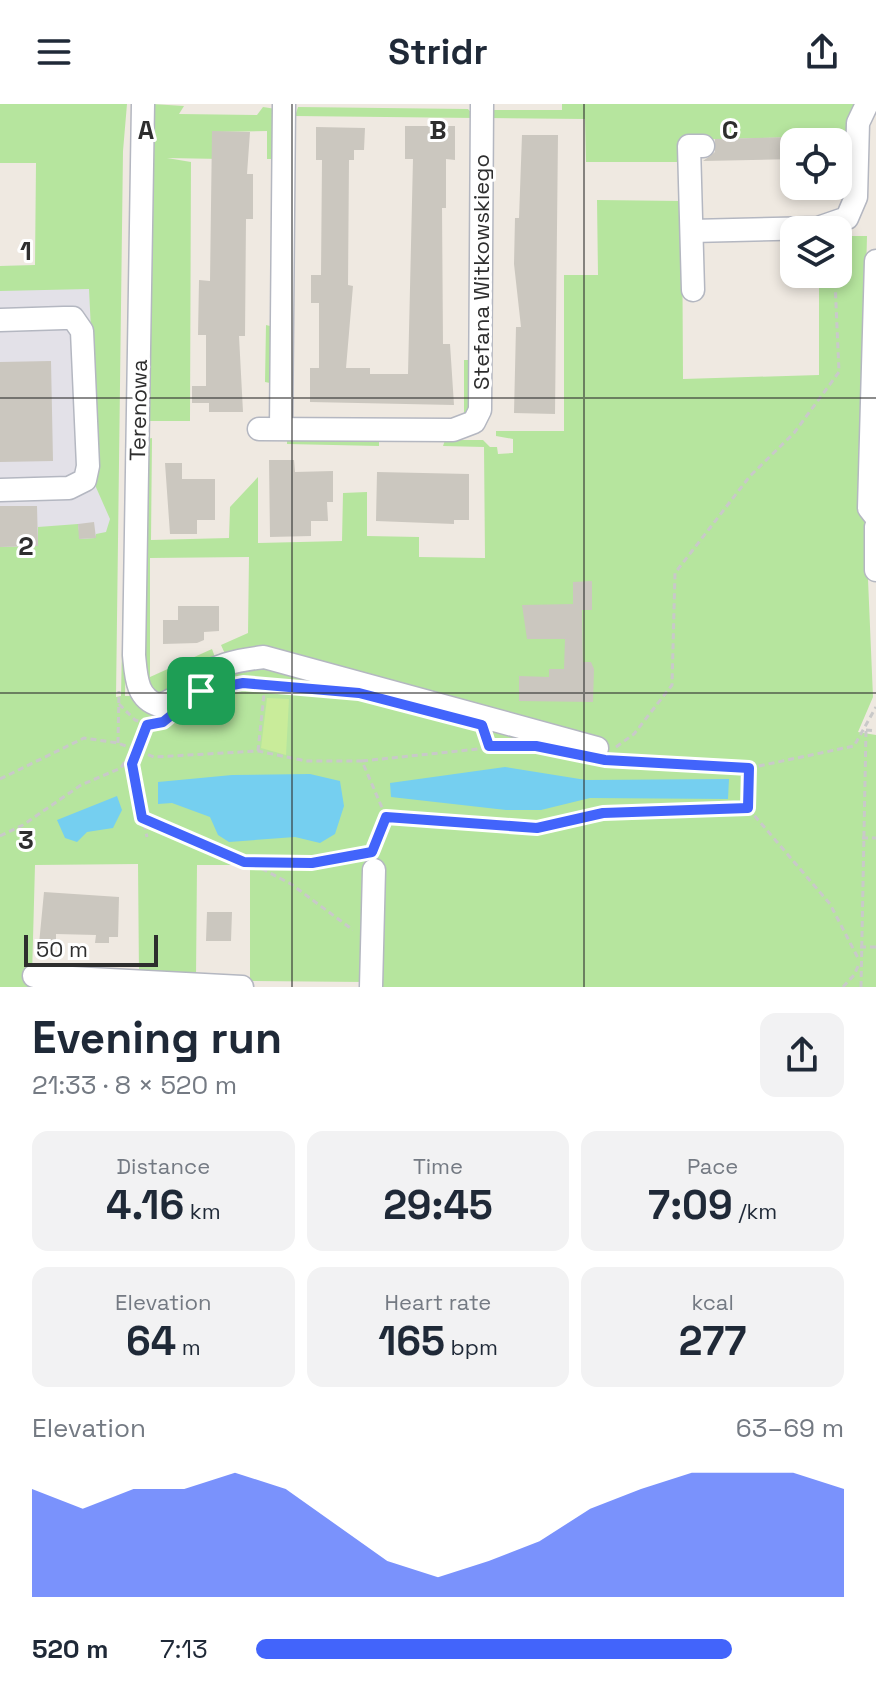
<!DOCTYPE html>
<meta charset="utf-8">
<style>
body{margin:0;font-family:"Space Grotesk",sans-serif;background:#f2f2f3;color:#1f2937;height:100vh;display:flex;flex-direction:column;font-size:30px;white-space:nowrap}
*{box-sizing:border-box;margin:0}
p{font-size:26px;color:#747a83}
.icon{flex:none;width:44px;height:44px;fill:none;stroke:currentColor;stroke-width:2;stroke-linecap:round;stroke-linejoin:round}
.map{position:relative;height:883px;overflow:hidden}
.drawer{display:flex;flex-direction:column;background:#fff;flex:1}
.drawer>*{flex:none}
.buttons{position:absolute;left:780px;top:24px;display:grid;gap:16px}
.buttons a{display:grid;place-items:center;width:72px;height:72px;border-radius:16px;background:#fff;box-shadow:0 4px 12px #0003;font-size:40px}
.scale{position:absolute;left:24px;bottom:20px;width:134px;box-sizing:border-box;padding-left:8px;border:4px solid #2e2e2e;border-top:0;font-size:22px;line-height:28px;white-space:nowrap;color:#2e2e2e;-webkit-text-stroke:6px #fff;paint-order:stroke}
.pin{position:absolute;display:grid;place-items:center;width:68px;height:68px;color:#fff;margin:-34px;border-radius:16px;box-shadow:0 4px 12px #0006}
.round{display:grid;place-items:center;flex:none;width:84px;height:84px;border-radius:16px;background:#f2f2f3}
.summary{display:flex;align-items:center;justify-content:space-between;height:136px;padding:0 32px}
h1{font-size:44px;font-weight:800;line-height:60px}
.metrics{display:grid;grid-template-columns:repeat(3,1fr);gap:12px;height:136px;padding:8px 32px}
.metrics div{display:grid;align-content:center;border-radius:16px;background:#f2f2f3;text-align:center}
.metrics b{font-size:40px;font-weight:800}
.metrics small{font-size:22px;font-weight:400}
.metrics p{font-size:22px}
.chart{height:224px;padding:16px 32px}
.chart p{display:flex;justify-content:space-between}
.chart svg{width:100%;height:144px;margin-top:8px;fill:#4264fb;opacity:.7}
ul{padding:0 32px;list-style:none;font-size:26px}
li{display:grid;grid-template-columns:128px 96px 1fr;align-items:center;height:60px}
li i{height:20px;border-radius:10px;background:#4264fb}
header{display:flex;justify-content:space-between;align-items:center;height:104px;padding:0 32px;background:#fff;font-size:36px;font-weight:800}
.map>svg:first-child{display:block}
</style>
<header><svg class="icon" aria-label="menu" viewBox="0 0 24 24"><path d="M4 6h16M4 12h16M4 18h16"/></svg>Stridr<svg class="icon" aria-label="share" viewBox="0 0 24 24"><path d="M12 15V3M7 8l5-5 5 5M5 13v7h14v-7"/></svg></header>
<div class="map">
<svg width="876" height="883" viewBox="0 0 876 883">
<rect width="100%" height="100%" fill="#efe9e1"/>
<path fill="#e3e1e8" d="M 121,160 L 117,449 L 0,450 L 0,162 Z"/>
<path fill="#b6e59e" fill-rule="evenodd" d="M 0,0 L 127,0 L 123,47 L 116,593 L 121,592 L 133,1 L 125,592 L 134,592 L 143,573 L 147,335 L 152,334 L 151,436 L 229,434 L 230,403 L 258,373 L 258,439 L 342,437 L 343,389 L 367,388 L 367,432 L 419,433 L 419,453 L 485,454 L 484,343 L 443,342 L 445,336 L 483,336 L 490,343 L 497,343 L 498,350 L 513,349 L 513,335 L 496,332 L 496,327 L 564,327 L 564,171 L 598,171 L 597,96 L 682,97 L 683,275 L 819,271 L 819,170 L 838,170 L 838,132 L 867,132 L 860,404 L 865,405 L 873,593 L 858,628 L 876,631 L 876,883 L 378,883 L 365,878 L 250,877 L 250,761 L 197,761 L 196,874 L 139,871 L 138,760 L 35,761 L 32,872 L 147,883 L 0,883 L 0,443 L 38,442 L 38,423 L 78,420 L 80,435 L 95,434 L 96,430 L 106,428 L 110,415 L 95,381 L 97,349 L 89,185 L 0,187 L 0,162 L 35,161 L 36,59 L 0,59 ZM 249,453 L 248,529 L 221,541 L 226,552 L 216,556 L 212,545 L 150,573 L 150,454 Z
M 152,0 L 184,2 L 179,10 L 257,11 L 263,3 L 276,5 L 277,55 L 267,55 L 267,27 L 213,28 L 222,55 L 167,54 L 191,58 L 190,317 L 147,317 Z
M 562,0 L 858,0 L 853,32 L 681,36 L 681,58 L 586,58 L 585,15 L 488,14 L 494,6 L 562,6 Z
M 298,3 L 468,5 L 476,14 L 295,12 Z
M 266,221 L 270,222 L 270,279 L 265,278 Z
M 464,256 L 472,256 L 471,311 L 459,317 L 464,310 Z
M 379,335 L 379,342 L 287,340 L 287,337 Z"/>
<path fill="#c9ec9a" d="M 267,594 L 289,595 L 286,651 L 261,644 Z"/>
<path fill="#75cff0" d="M 505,663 L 586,676 L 729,675 L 728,695 L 590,694 L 541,706 L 506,706 L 391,693 L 390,679 Z
M 310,670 L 340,677 L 344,702 L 335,730 L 320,739 L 295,733 L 229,738 L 218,731 L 210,713 L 172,699 L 158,700 L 158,678 L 232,671 Z
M 117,692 L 122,706 L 113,724 L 87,728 L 77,738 L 65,734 L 57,716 Z"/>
<path fill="#cbc7bf" d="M 405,22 L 455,22 L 455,56 L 446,55 L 446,104 L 442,104 L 443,240 L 450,240 L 454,301 L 310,298 L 310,264 L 319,264 L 319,199 L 311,199 L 311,171 L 321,171 L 322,56 L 316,56 L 316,23 L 365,24 L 364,46 L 354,46 L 354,56 L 349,56 L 348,181 L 353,182 L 346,264 L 370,264 L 370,270 L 408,270 L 413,55 L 405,55 Z
M 212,27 L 250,28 L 247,70 L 253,70 L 253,115 L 246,115 L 245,232 L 239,232 L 243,308 L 209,308 L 209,299 L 192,299 L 192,282 L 206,282 L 206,231 L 198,231 L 199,176 L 210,177 Z
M 522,31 L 558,31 L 555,310 L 514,309 L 516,223 L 521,223 L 514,160 L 515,114 L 519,114 Z
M 794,33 L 794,55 L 703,57 L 715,48 L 715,35 Z
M 51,257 L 53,357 L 0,358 L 0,258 Z
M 269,356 L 294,356 L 295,368 L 333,367 L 333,398 L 327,398 L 328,417 L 311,417 L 311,432 L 270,433 Z
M 165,359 L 182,359 L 182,375 L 215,375 L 215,416 L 197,416 L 197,430 L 170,430 Z
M 377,368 L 469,370 L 469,416 L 454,416 L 454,420 L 376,417 Z
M 0,402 L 37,402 L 38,442 L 0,443 Z
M 94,418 L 96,434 L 79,435 L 78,420 Z
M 592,477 L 592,506 L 582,506 L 583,558 L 591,558 L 594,565 L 593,598 L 519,597 L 519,572 L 549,573 L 549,565 L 564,565 L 565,535 L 527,535 L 522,501 L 573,500 L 573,478 Z
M 178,502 L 219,502 L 219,527 L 204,528 L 204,536 L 197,539 L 163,540 L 163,516 L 178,516 Z
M 44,788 L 119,793 L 118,833 L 109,833 L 109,839 L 95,839 L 96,831 L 56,830 L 56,840 L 39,840 Z
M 207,808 L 232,808 L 231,837 L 206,837 Z"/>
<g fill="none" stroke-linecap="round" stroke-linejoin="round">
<defs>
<path id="minor" d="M 143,0 L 134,551 C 136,571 136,595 159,601 C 175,597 180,589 191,579 C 212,561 238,556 264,553 L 597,644
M 692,127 L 818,124 L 847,114 L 856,93 L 858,19 L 867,0
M 876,157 L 869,404 L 876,413
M 693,186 L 689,42 L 703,42
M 0,216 L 64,214 L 73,214 L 82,227 L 88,362 L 85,376 L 69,384 L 0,386
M 259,325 L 453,326 L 474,318 L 480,306 L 482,0
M 281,325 L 284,0
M 876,423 L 876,466
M 34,872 L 242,883
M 371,883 L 374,766"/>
</defs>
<use href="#minor" stroke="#b4b7c1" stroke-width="25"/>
<path stroke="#c9c9c9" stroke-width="3" stroke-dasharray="6 4" stroke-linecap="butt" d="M 234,580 L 290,583
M 119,600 L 135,616 L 151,621
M 866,626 L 876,627
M 118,639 L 119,587
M 616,643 L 634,630 L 672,581 L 675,469 L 750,372 L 794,329 L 839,268 L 835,177
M 258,647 L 265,580
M 134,651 L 134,674 L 147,733
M 362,657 L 507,642
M 749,664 L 854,642 L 876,603
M 0,675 L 84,634 L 118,639 L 154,653 L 258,647 L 306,657 L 362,657 L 386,713 L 373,745
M 748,704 L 830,800 L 858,854
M 386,713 L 537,724 L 603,709 L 748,704 L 749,664 L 613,656
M 142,714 L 244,758 L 312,759 L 363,749
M 0,732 L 23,721 L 81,681 L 121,664 L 147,621
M 862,734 L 876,734
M 253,760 L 291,780 L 353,826
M 860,843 L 876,843
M 843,883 L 854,871 L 859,860
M 861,883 L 866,626"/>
<use href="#minor" stroke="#fff" stroke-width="22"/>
</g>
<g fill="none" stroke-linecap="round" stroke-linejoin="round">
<defs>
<path id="route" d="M 243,579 L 359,589 L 482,621 L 489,642 L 536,642 L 605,656 L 749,664 L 748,704 L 603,709 L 537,724 L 386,713 L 372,748 L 312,759 L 244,758 L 142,714 L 132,660 L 147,621 L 163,618 L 201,587 Z"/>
</defs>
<use href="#route" stroke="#fff" stroke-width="16"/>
<use href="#route" stroke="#4264fb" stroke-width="10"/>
</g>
<path fill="none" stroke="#2e2e2e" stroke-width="2" stroke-opacity="0.55" d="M 292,0 L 292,883M 584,0 L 584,883M 0,294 L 876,294M 0,589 L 876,589"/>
<g text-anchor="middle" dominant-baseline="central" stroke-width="6" stroke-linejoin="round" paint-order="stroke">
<g font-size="22" fill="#2e2e2e" stroke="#fff">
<text transform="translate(481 168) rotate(-90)">Stefana Witkowskiego</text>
<text transform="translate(138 306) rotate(-89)">Terenowa</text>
</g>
</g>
<g font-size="26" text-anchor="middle" font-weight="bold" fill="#2e2e2e" stroke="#fff" stroke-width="6" stroke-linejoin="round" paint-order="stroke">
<text x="146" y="35">A</text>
<text x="438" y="35">B</text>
<text x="730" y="35">C</text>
<text x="26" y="156">1</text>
<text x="26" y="451">2</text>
<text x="26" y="745">3</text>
</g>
</svg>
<div class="buttons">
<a><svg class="icon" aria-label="locate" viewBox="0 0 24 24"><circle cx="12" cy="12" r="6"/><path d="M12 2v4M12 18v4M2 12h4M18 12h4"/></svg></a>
<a><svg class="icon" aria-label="layers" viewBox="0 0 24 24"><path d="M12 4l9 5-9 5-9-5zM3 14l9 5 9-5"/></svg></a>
</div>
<div class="scale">50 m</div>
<div class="pin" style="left:201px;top:587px;background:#1e9e55"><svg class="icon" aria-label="arrive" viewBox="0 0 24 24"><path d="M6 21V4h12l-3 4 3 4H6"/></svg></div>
</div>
<section class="drawer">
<div class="summary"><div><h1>Evening run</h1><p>21:33 · 8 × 520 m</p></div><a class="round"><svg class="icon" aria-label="share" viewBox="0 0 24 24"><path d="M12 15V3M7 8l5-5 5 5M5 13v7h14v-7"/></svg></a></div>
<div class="metrics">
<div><p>Distance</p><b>4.16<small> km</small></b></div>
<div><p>Time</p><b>29:45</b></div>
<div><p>Pace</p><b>7:09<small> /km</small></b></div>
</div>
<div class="metrics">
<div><p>Elevation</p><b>64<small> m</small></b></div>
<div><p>Heart rate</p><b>165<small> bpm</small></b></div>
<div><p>kcal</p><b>277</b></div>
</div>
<div class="chart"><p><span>Elevation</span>63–69 m</p>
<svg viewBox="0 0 160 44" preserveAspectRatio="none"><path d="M0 44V11L10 17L20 11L30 11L40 6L50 11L60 22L70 33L80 38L90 33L100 27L110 17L120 11L130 6L140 6L150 6L160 11V44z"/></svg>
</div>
<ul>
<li><b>520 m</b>7:13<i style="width:81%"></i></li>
</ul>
</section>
